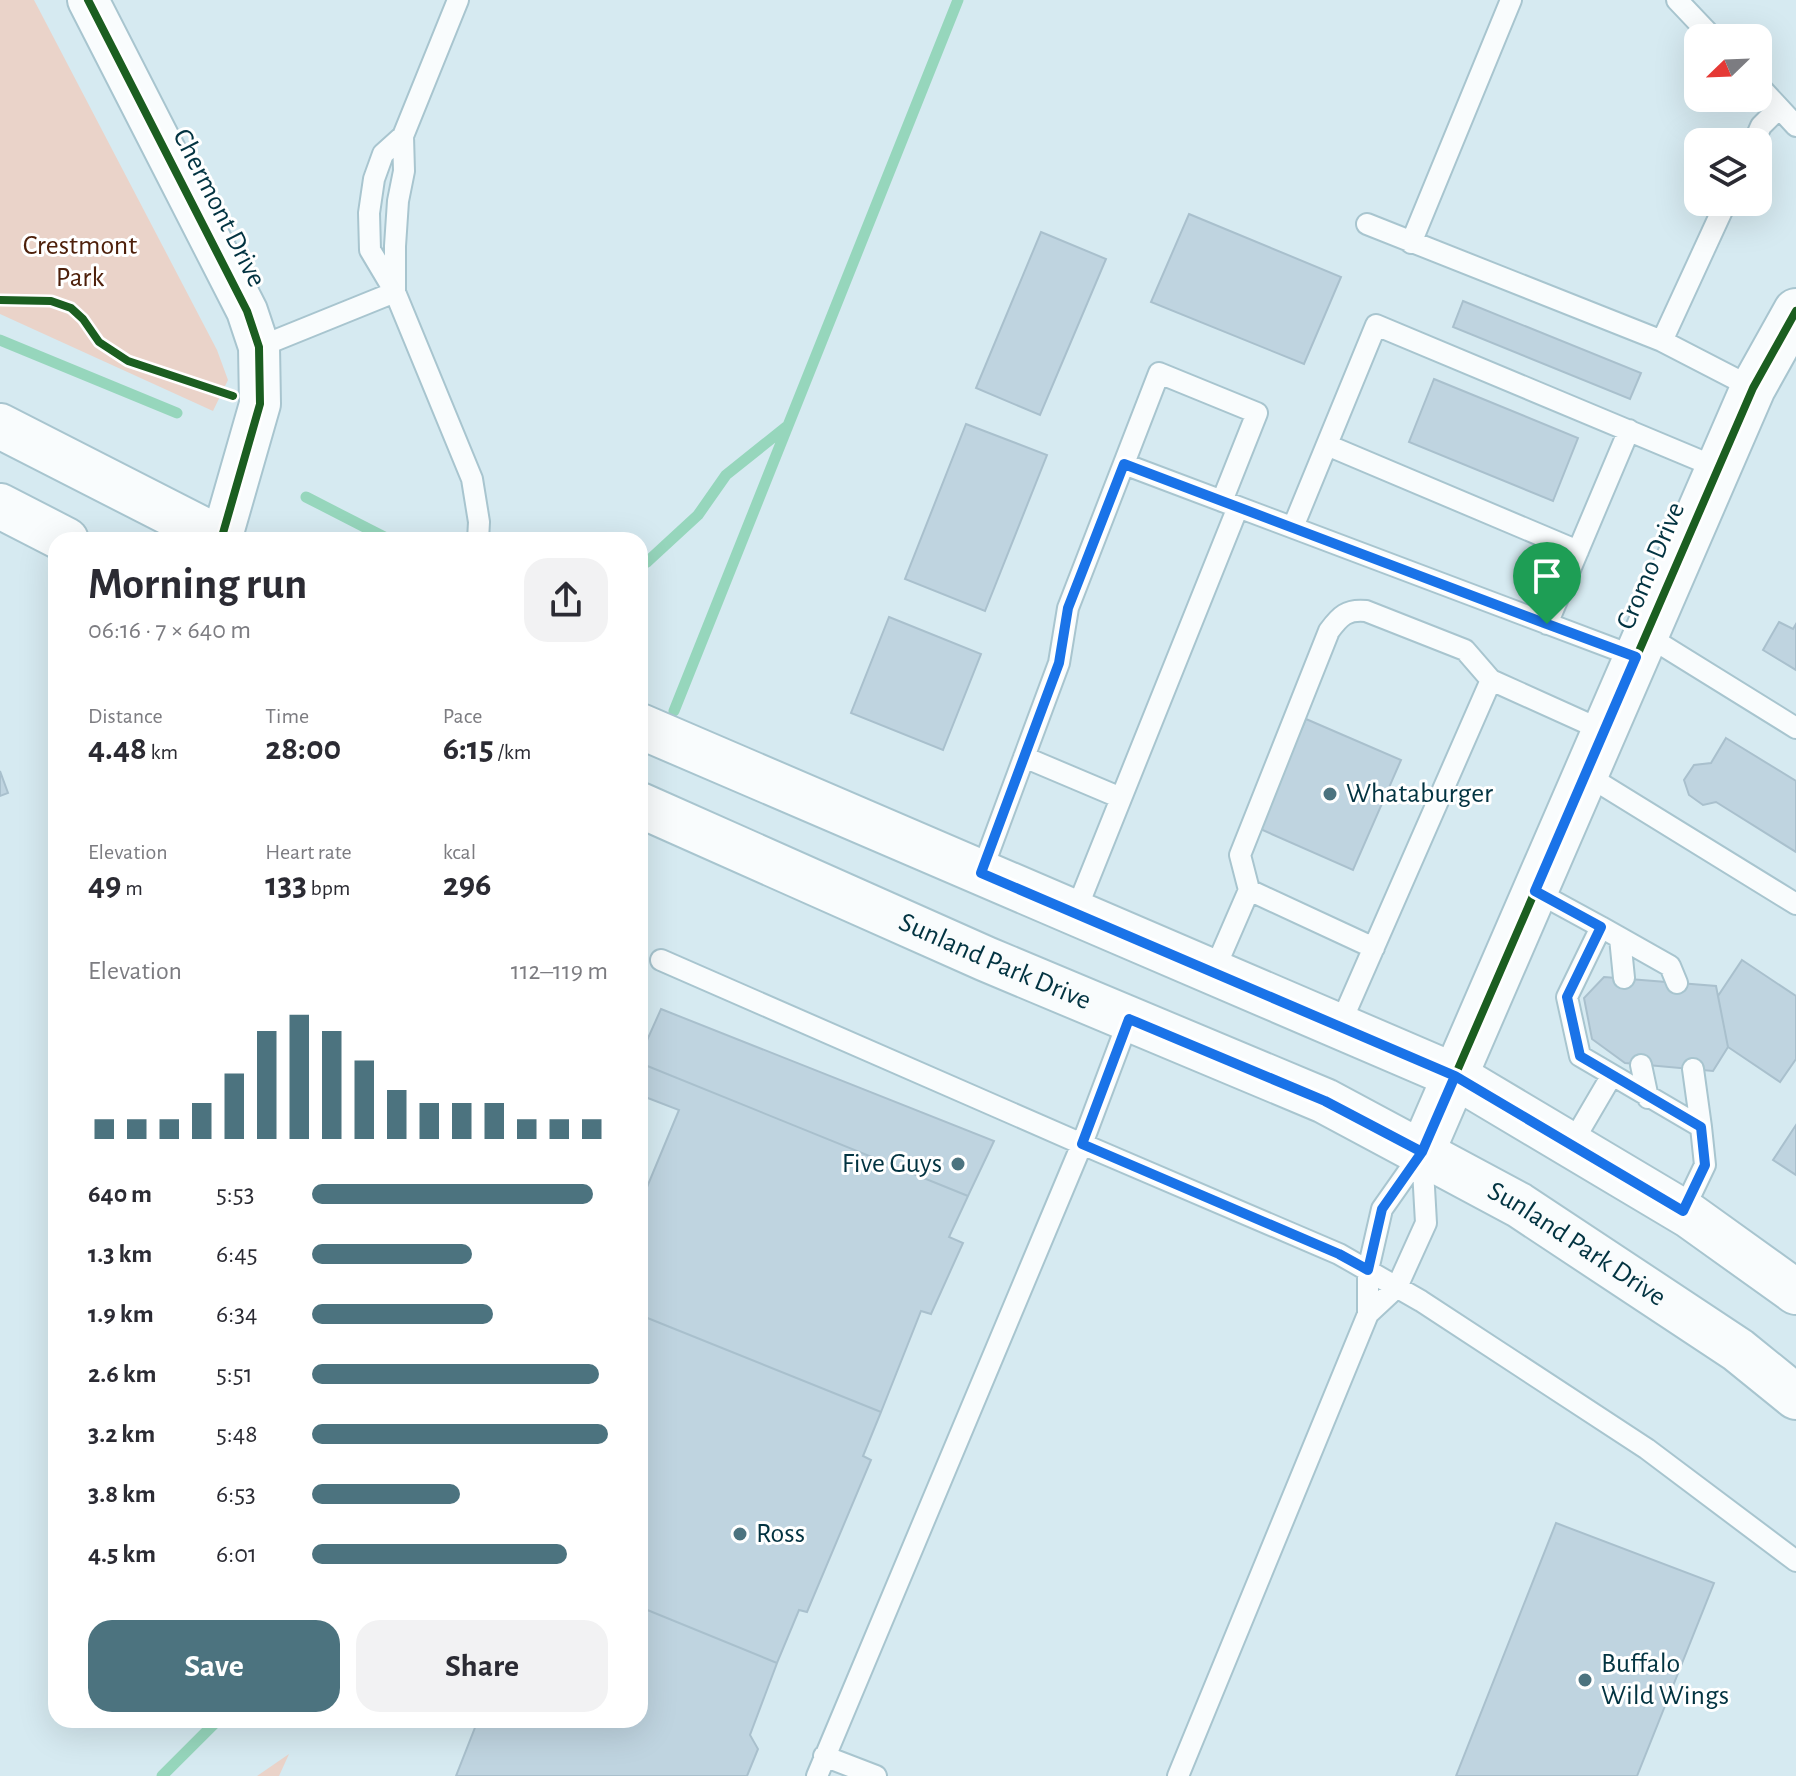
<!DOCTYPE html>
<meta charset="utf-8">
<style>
body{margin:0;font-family:"Alegreya Sans",sans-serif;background:#f2f2f3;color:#2b2b33;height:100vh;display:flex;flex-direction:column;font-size:30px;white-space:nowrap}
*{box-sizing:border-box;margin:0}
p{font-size:26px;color:#7c7c81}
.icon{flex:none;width:44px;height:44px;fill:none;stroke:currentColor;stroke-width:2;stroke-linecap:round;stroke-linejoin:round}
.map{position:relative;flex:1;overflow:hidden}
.side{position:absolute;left:48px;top:532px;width:600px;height:1196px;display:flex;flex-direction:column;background:#fff;border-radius:24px;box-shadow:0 8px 32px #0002}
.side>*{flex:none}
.needle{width:52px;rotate:247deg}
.controls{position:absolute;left:1684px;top:24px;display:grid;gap:16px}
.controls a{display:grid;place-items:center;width:88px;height:88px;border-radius:16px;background:#fff;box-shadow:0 8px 32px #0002;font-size:40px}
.pin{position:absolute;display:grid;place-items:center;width:68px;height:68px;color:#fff;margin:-82px -34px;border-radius:50% 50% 50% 0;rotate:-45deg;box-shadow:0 0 8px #0007}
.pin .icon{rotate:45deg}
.round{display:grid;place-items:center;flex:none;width:84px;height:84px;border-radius:24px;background:#f2f2f3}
.head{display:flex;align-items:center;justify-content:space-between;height:136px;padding:0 40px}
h1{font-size:44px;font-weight:700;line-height:60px}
.metrics{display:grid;grid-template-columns:repeat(3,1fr);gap:12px;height:136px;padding:8px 40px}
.metrics div{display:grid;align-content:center}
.metrics b{font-size:34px;font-weight:700}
.metrics small{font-size:22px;font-weight:400}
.metrics p{font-size:22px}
.chart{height:224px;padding:16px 40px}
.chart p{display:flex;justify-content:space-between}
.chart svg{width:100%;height:144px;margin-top:8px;stroke:#4c737f;stroke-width:6}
.cta{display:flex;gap:16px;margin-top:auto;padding:16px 40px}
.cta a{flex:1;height:92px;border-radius:24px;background:#4c737f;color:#fff;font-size:32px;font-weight:700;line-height:92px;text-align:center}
.cta a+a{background:#f2f2f3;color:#2b2b33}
ul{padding:0 40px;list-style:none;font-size:26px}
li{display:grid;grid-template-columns:128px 96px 1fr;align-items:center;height:60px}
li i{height:20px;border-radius:10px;background:#4c737f}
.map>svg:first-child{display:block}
</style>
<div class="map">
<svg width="1796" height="1776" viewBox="0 0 1796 1776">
<rect width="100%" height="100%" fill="#d6eaf1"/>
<path fill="#ead3c9" d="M 0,0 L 34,0 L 217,350 L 228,380 L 213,411 L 0,314 Z
M 289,1754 L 279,1776 L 257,1776 Z"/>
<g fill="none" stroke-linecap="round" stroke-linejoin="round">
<path stroke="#96d6bc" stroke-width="11" d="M 0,340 L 177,413
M 306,497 L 390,540
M 640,566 L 647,562 L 698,515 L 726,475 L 786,427
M 674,711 L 958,0
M 162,1776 L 218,1720"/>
</g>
<path fill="#bfd4e0" stroke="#a9c0cd" stroke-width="2" d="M 1189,214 L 1341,277 L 1304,364 L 1151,302 Z
M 1041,232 L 1106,259 L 1040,415 L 976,388 Z
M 1463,301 L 1641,373 L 1630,399 L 1453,327 Z
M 1434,379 L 1578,438 L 1553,501 L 1409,442 Z
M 966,424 L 1047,455 L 985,611 L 905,579 Z
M 889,617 L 981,654 L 943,750 L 851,713 Z
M 1779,622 L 1793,629 L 1796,624 L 1796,670 L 1763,650 Z
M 1306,719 L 1401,760 L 1353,870 L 1258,828 Z
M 1726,738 L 1796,781 L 1796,852 L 1716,802 L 1703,805 L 1689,795 L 1684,780 L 1694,765 L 1711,763 Z
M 0,771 L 8,793 L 0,796 Z
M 1742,960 L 1796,996 L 1796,1059 L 1780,1082 L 1728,1047 L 1718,996 Z
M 1604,977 L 1716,986 L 1728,1047 L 1713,1071 L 1625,1063 L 1592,1039 L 1584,998 Z
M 661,1009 L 994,1141 L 968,1196 L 640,1063 L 640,1056 Z
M 640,1063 L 968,1196 L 949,1237 L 963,1243 L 931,1314 L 921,1311 L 881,1412 L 640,1315 L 640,1204 L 679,1110 L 640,1095 Z
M 1796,1125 L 1796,1175 L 1773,1160 Z
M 640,1315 L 881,1412 L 863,1456 L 871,1460 L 807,1612 L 799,1610 L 777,1663 L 640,1607 Z
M 1556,1523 L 1714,1583 L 1637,1776 L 1456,1776 Z
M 640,1607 L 777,1663 L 750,1735 L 758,1749 L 747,1776 L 456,1776 L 478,1720 L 640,1720 Z"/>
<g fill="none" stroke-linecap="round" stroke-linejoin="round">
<defs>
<path id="lane" d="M 1677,0 L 1713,38
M 1758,85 L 1796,126
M 403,136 L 404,171 L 398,201 L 395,246 L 395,292 L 370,250 L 369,213 L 374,179 L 383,154 Z
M 403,136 L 458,0
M 1754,142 L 1761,126 L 1779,108
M 1367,224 L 1662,341 L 1753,388
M 1411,243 L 1511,0
M 1662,341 L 1726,202
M 259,347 L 395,292 L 472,479 L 479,522 L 478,540
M 1327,445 L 1578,551
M 1124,464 L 1636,657
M 1293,527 L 1376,325 L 1718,468
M 1547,624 L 1629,430
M 1646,635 L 1796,728
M 1024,757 L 1121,798
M 1585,774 L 1796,904
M 981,873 L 1059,663 L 1068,608 L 1159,373 L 1257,413 L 1222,501
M 1249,890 L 1240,855 L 1329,631 C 1340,616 1347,609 1366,611 L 1465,650 L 1491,680
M 1535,891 L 1601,927 L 1567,997 L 1580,1056 L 1701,1127 L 1705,1165 L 1683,1211
M 1075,913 L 1238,507
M 1601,927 L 1670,966 L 1677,983
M 1620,938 L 1624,978
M 661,960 L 1082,1144 L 1339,1254 L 1421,1301 L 1647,1449 L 1796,1561
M 1213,973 L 1249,890 L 1374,948
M 1339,1027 L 1491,680 L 1604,731
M 1641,1065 L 1648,1098
M 1693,1069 L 1701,1127
M 1571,1145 L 1612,1075
M 1368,1314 L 1397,1287 L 1426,1223 L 1422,1152
M 824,1756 L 876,1776
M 817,1776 L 1082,1144 L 1129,1019
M 1178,1776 L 1368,1314 L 1368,1270 L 1382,1209 L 1422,1152"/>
<path id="street" d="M 88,0 L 247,311 L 259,347 L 260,404 L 221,540"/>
<g id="secondary">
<path d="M 0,426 L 223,540"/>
<path d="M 0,506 L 66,540"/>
<path d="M 640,726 L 1455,1076 L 1690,1216 L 1796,1292"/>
<path id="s1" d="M 640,805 L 986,959 L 1325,1101 L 1519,1205 L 1738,1350 L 1796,1397"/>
<path d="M 1422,1152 L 1753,388 L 1796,311"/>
</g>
</defs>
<use href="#lane" stroke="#a8c5cf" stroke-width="24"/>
<use href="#street" stroke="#a8c5cf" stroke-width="44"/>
<use href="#secondary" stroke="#a8c5cf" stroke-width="48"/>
<path stroke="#c9d1d5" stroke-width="5" stroke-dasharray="6 4" stroke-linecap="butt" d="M 0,300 L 51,301 L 71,308 L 83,319 L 99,342 L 128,361 L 221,392"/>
<use href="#lane" stroke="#f9fcfd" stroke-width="20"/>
<use href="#street" stroke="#f9fcfd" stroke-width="40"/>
<use href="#secondary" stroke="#f9fcfd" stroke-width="44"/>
<defs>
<path id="cycleway" d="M 88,0 L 247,311 L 259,347 L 260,404 L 221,540
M 0,300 L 51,301 L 71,308 L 83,319 L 99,342 L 128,361 L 233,396
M 1422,1152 L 1753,388 L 1796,311"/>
</defs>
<use href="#cycleway" stroke="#fff" stroke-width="13"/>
<use href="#cycleway" stroke="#1b5e20" stroke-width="8"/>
</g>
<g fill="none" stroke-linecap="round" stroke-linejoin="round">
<defs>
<path id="route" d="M 1547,624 L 1124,464 L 1068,608 L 1059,663 L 981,873 L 1455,1076 L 1422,1152 L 1382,1209 L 1368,1270 L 1339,1254 L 1082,1144 L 1129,1019 L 1325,1101 L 1422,1152 L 1455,1076 L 1683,1211 L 1705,1165 L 1701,1127 L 1580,1056 L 1567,997 L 1601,927 L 1535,891 L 1636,657 L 1547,624"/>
</defs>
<use href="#route" stroke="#fff" stroke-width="16"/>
<use href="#route" stroke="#1a73e8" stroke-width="10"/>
</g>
<g fill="#4c737f" stroke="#fff" stroke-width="3">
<circle cx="1330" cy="794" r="8"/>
<circle cx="958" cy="1164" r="8"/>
<circle cx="740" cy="1534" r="8"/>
<circle cx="1585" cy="1680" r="8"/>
</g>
<g text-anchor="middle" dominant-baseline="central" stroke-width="6" stroke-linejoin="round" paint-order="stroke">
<g font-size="28" fill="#023341" stroke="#fff">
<text transform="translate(219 208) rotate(63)">Chermont Drive</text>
<text transform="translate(1651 566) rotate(-67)">Cromo Drive</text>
<text stroke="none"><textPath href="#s1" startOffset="388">Sunland Park Drive</textPath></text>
<text stroke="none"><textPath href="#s1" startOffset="1036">Sunland Park Drive</textPath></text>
</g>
<g font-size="28" fill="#4e200b" stroke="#fff">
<text x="80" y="246">Crestmont<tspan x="80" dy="32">Park</tspan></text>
</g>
<g font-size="28" fill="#023341" stroke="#fff" text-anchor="start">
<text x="1346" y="794">Whataburger</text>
<text x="942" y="1164" text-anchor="end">Five Guys</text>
<text x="756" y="1534">Ross</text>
<text x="1601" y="1664">Buffalo<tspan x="1601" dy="32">Wild Wings</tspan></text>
</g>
</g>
</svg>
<div class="controls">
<a><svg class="needle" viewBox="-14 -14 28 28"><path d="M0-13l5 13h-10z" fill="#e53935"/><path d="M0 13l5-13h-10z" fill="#7c7c81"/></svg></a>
<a><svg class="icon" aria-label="layers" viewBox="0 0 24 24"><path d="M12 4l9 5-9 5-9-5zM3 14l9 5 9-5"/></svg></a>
</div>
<div class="pin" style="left:1547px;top:624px;background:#1e9e55"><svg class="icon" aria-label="arrive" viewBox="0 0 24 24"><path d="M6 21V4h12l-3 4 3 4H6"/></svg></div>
<section class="side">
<div class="head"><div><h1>Morning run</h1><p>06:16 · 7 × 640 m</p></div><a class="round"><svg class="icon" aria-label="share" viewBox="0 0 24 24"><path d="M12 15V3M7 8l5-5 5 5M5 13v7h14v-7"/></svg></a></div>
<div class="metrics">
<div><p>Distance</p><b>4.48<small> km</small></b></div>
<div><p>Time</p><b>28:00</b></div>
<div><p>Pace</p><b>6:15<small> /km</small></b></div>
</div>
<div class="metrics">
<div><p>Elevation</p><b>49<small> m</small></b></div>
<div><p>Heart rate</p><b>133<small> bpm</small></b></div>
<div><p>kcal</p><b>296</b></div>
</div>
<div class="chart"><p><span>Elevation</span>112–119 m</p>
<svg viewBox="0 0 160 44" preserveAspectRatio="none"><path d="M5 44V38M15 44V38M25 44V38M35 44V33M45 44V24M55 44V11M65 44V6M75 44V11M85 44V20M95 44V29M105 44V33M115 44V33M125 44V33M135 44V38M145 44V38M155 44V38"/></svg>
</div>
<ul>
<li><b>640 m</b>5:53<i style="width:95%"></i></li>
<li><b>1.3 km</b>6:45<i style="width:54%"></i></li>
<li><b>1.9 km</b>6:34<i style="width:61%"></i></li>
<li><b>2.6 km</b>5:51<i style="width:97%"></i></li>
<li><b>3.2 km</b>5:48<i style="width:100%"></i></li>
<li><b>3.8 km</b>6:53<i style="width:50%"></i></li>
<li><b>4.5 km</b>6:01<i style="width:86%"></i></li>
</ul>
<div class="cta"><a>Save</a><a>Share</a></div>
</section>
</div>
